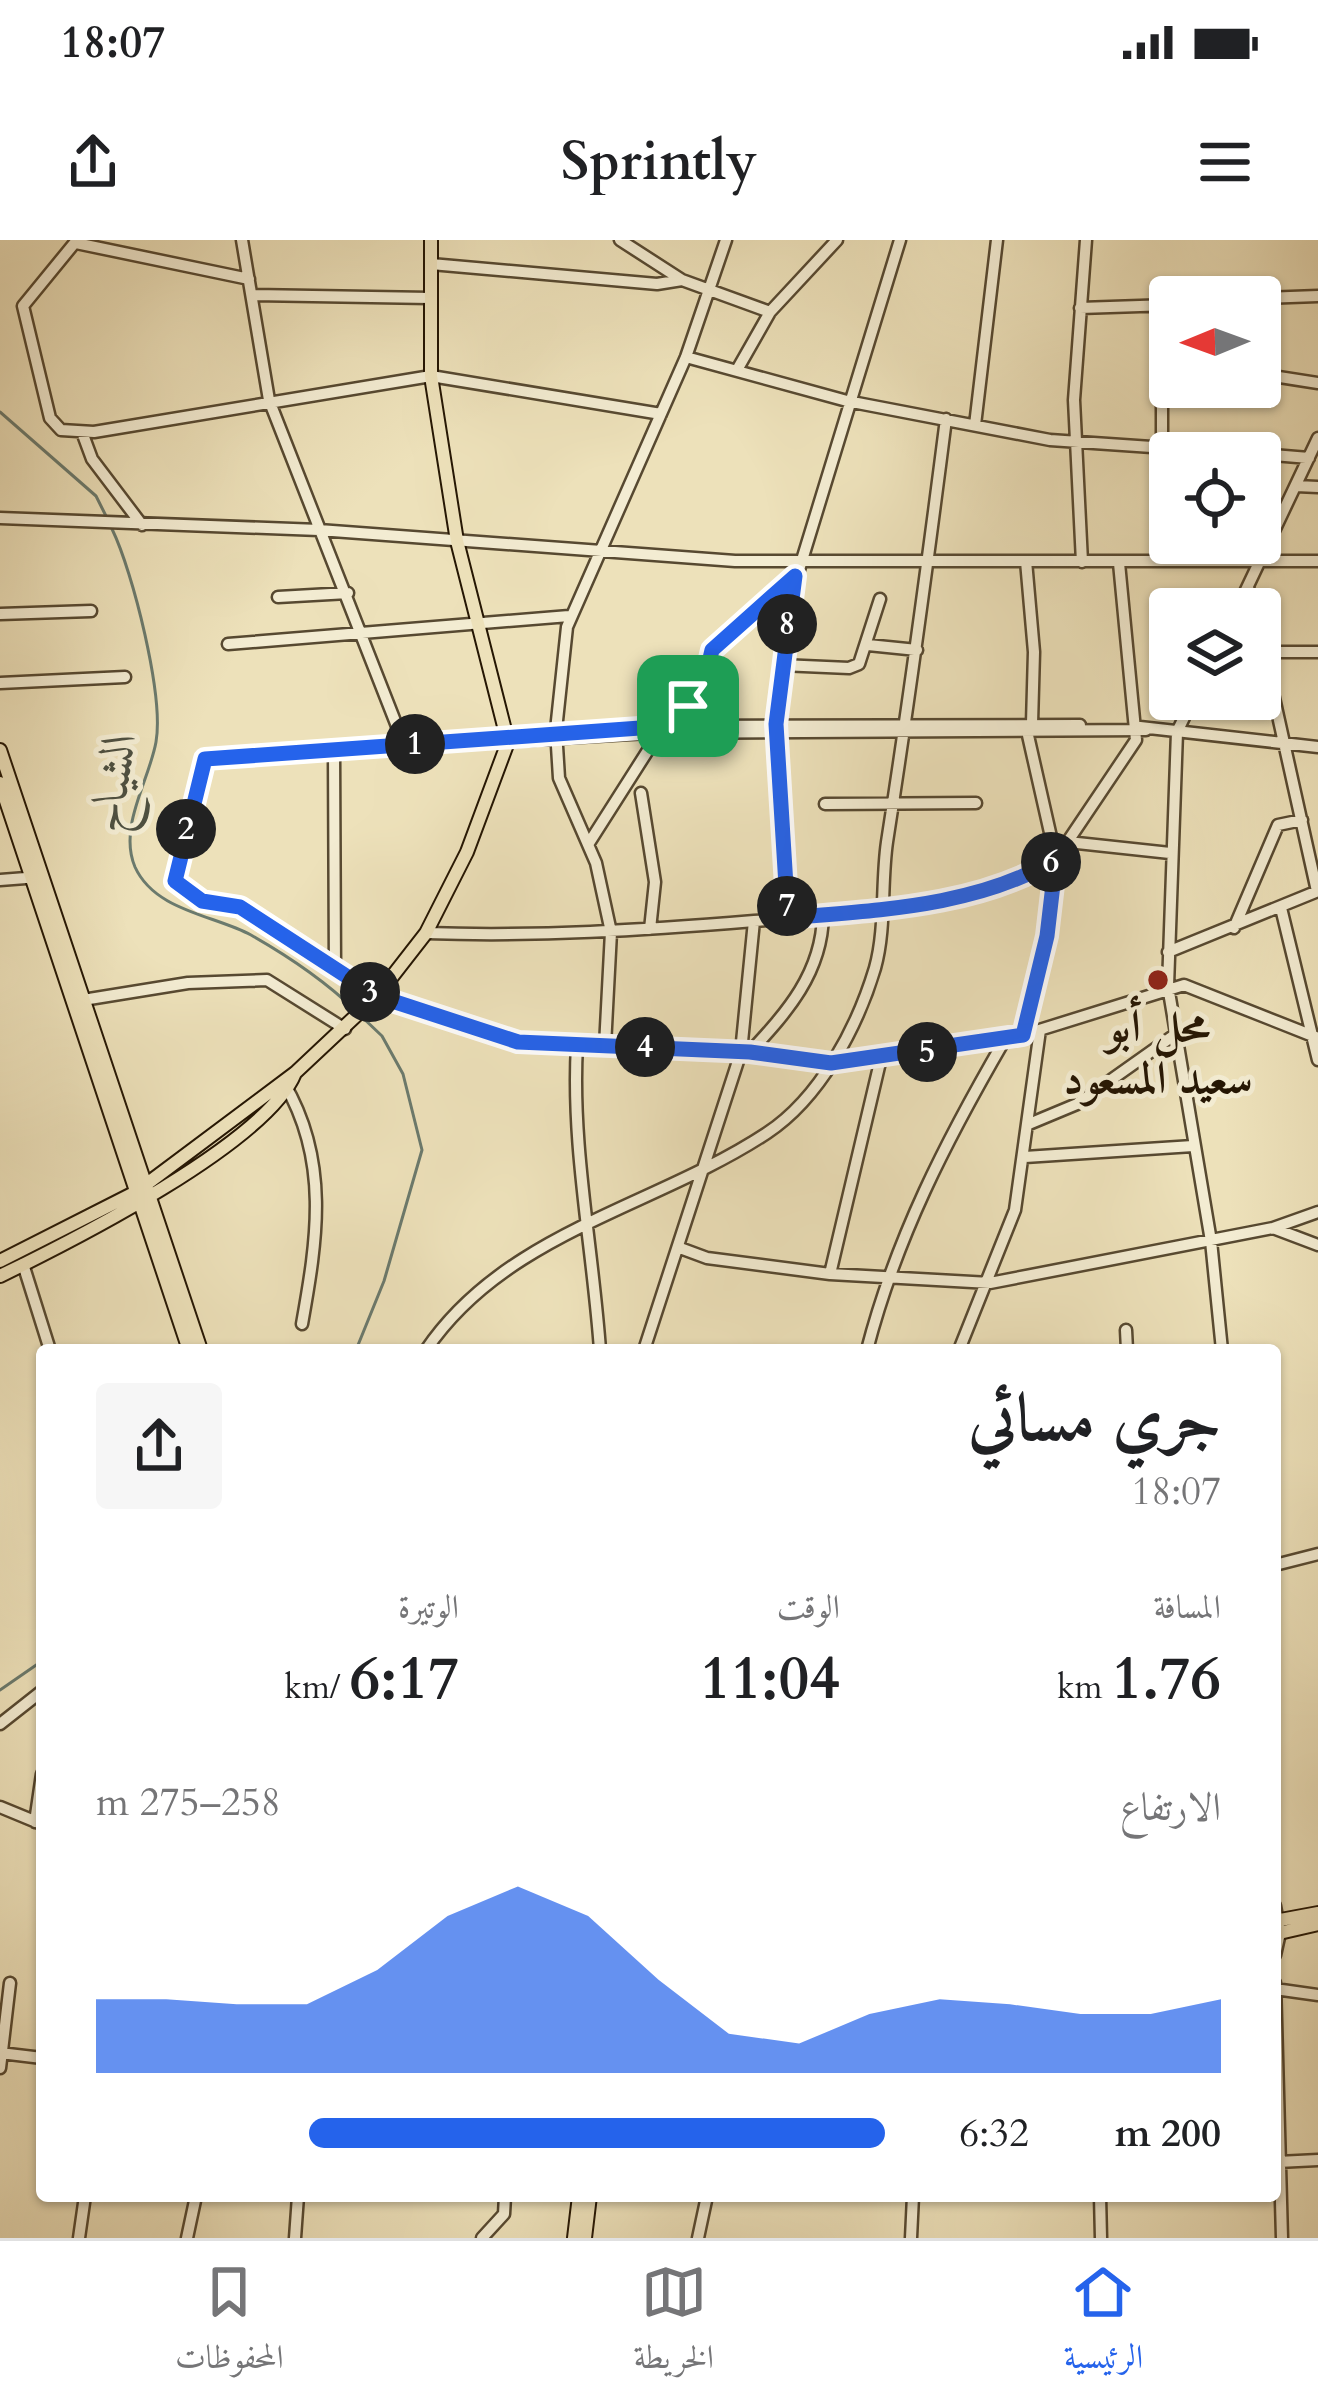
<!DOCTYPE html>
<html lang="ar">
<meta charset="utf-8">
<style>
body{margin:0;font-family:Cardo,Amiri,serif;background:#f6f6f6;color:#202124;direction:rtl;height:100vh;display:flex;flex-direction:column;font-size:45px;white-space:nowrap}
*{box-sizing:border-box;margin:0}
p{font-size:39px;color:#757577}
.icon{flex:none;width:66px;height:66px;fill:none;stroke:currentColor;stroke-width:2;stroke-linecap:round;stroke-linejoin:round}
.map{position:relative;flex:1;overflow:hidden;direction:ltr}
.details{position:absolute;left:36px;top:1104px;width:1245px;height:858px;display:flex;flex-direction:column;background:#fff;border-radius:12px;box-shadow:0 3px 9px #0004;direction:rtl}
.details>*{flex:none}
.needle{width:78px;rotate:269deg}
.tools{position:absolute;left:1149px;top:36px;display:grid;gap:24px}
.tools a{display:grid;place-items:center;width:132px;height:132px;border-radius:12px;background:#fff;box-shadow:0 3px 9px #0004;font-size:60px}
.pin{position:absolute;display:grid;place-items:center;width:102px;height:102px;color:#fff;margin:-51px;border-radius:24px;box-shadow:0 6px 18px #0006}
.km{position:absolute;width:60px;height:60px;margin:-30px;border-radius:50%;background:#222;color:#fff;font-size:33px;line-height:60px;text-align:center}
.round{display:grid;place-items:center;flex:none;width:126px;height:126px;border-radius:12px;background:#f6f6f6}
.overview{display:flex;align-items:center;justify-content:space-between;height:204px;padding:0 60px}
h1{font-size:66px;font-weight:800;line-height:90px}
.metrics{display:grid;grid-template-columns:repeat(3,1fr);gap:18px;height:204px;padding:12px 60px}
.metrics div{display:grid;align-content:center}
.metrics b{font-size:60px;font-weight:800}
.metrics small{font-size:33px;font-weight:400}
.metrics p{font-size:33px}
.chart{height:336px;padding:24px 60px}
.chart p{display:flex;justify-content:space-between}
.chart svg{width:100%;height:216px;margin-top:12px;fill:#2563eb;opacity:.7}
ul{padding:0 60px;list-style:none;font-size:39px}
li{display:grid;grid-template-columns:192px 144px 1fr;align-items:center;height:90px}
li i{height:30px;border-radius:15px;background:#2563eb}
.status{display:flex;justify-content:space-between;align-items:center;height:84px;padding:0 60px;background:#fff;direction:ltr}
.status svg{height:33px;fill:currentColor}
header{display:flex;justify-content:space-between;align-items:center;height:156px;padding:0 60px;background:#fff;font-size:54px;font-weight:800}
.menu{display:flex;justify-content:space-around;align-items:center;height:168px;border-top:3px solid #e0e0e0;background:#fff;font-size:33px;color:#757577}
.menu a{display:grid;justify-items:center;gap:6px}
.menu .current{color:#2563eb}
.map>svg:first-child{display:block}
</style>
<div class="status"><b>18:07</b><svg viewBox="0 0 49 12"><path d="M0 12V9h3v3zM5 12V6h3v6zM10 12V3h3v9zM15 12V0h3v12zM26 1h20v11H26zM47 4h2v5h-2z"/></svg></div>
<header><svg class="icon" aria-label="menu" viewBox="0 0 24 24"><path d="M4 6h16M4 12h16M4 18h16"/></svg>Sprintly<svg class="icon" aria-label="share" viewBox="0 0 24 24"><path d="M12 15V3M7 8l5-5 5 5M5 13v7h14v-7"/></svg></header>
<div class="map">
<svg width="1318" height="1998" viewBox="0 0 1318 1998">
<rect width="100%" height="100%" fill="#ede1ba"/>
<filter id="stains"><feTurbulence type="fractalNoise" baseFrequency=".00167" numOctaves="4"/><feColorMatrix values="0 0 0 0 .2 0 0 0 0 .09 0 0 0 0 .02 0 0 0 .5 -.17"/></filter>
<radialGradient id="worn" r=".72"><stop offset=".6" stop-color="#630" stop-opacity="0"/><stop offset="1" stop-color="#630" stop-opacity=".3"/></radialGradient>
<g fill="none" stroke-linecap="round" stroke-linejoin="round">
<path stroke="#6b7a6d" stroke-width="3" d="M 0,172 L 96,256 L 108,280
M 112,289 C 133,332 164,456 156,502 C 149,541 118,587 135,627 C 155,671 214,675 251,695 C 288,716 324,740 355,770
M 356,1110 L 384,1041 L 422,910 L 403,834 L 382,796 L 362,777
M 0,1450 L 42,1421"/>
<defs>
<path id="minor" d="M 77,0 L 23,66 L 50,178 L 61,190 L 94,192 L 431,136 L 661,174
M 242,0 L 269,160 L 404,504
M 620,0 L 682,40 L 770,72
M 76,3 L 249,39
M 431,24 L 657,44 L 682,40
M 252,55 L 430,58
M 1260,58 L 1318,56
M 1162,66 L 1162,208
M 1080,68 L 1170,65
M 686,117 L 847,161 L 1050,200 L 1239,213
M 737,130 L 770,72 L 837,0
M 1260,134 L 1318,143
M 975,185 L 997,0
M 82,192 L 92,219 L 142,285
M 1260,214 L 1309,218
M 1296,246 L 1318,247
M 0,278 L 319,290 L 735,321 L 1318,321
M 1026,321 L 1034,412 L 1032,483
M 1082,322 L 1074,160 L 1086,0
M 1248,347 L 1253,369
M 278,357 L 348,353
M 1237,369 L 1318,198
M 0,374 L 91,371
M 1260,395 L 1317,651
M 228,404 L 569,376
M 868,405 L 917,410
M 1264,412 L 1318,412
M 781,425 L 849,428 L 859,424 L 880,359
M 0,443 L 125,437
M 1193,459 L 1177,492 L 1168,746 L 1211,1001 L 1222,1110
M 668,486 L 700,461 L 712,410 L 795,336
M 672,486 L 1080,485
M 1140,487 L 1318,507
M 1146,490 L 648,493 L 208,519 L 202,523 L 175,641 L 202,661 L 240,667 L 377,756 L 518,802 L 741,812 L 831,823 L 1004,801 L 1184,745 L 1318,798
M 334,510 L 335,731
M 641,553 L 655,642 L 650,689
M 825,564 L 976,563
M 1068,602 L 1170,613
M 589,603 L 659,493
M 0,640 L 39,637
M 1281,668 L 1318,820
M 788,678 L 776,493 L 791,356 L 900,0
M 1234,688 L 1278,585 L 1302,580
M 426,693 C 537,697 644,690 754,681 C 852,673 970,673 1056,619 L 1136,500 L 1119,323
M 1168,712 L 1318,651
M 83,760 L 188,743 L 267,740 L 345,789
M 1023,795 L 1047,696 L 1056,619 L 1027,491
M 577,805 C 571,906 593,1009 600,1110
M 605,806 L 611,692 L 596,623 L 559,538 L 556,490 L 567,387 L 686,117 L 726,0
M 750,812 C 787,772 822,733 823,675
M 284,843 C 330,921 317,1000 302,1084
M 1029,884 L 1077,864 L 1173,796
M 1025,917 L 1193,906
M 1273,988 L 1318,1005
M 680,1008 L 707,1018 L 830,1034 L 990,1043 L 1273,988 L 1318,972
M 23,1024 L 50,1110
M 830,1034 L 881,818
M 1126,1090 L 1127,1110
M 426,1110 C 506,992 655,967 767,893 C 820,858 857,788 875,728 C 886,689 881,643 887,602 C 909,461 928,320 946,179
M 644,1110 L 741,812 L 754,681
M 867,1110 C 896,998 946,901 1004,801
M 959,1110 L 1015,970 L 1040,790
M 1275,1325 L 1318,1314
M 0,1484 L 42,1451
M 0,1567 L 39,1583
M 35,1582 L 42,1534
M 1275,1666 L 1280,1693 L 1275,1715
M 1275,1743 L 1282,1998
M 1275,1749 L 1318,1755
M 0,1813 L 42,1818
M 0,1828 L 10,1743
M 1278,1922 L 1318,1920
M 1100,1956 L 1101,1998
M 79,1998 L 85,1956
M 187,1998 L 196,1956
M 295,1998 L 298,1956
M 482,1998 L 504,1974 L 505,1956
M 698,1998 L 707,1956
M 911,1998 L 913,1956"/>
<path id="major" d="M 0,510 L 201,1110
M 0,543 L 189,1110
M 0,1021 L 136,952 L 295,833 L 377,756 L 426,693 L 467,612 L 508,502 L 457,301 L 431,136 L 431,0
M 0,1036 C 70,1002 267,903 295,833
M 1275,1681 L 1318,1673
M 1275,1694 L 1318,1684
M 574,1998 L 579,1956
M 585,1998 L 590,1956"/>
</defs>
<use href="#minor" stroke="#574931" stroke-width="15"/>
<use href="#major" stroke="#251603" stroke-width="16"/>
<use href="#minor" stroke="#f3ecd2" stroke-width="10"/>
<use href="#major" stroke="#ede1ba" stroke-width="12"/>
</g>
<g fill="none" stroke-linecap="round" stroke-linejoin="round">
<defs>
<path id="route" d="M 795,336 L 776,484 L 788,678 C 876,670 978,667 1056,619 L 1047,696 L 1023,795 L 831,823 L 750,812 L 518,802 L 377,756 L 240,667 L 202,661 L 175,641 L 205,519 L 668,486 L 700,461 L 712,410 Z"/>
</defs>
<use href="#route" stroke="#fff" stroke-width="24"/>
<use href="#route" stroke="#2563eb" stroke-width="15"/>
</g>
<circle fill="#8f2418" stroke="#f3ecd2" stroke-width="4.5" cx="1158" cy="740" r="12"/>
<g text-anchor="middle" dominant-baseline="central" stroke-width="10" stroke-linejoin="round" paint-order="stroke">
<g font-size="45" font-weight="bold" fill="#251603" stroke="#f3ecd2">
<text x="1158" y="786">محل أبو<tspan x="1158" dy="52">سعيد المسعود</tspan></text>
</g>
<g font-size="48" font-style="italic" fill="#4e5041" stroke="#f3ecd2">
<text transform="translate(113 542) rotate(-82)">الشياح</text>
</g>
</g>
<rect width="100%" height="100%" filter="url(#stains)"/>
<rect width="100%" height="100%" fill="url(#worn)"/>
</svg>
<div class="tools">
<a><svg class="needle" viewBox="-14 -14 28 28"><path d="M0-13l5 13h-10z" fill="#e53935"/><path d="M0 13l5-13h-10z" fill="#757577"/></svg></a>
<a><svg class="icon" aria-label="locate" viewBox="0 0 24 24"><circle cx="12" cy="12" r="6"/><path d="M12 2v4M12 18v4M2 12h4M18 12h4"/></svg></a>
<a><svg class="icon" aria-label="layers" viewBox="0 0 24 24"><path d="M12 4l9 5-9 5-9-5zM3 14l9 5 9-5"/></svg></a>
</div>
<div class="pin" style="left:688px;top:466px;background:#1e9e55"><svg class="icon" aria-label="arrive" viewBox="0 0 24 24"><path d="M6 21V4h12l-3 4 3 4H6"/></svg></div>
<b class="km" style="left:415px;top:504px">1</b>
<b class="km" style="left:186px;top:589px">2</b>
<b class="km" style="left:370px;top:752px">3</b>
<b class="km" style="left:645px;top:807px">4</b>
<b class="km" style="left:927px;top:812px">5</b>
<b class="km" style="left:1051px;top:622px">6</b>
<b class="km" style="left:787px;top:666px">7</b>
<b class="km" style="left:787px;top:384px">8</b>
<section class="details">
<div class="overview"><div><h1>جري مسائي</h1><p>18:07</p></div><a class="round"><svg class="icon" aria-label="share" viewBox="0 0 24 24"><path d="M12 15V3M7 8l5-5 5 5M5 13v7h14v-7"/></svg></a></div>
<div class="metrics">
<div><p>المسافة</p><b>1.76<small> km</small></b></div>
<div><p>الوقت</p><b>11:04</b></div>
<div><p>الوتيرة</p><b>6:17<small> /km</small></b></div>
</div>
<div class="chart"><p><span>الارتفاع</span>258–275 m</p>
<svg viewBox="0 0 160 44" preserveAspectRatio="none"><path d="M0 44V29L10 29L20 30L30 30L40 23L50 12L60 6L70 12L80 25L90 36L100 38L110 32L120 29L130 30L140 32L150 32L160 29V44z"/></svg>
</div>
<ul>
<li><b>200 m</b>6:32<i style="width:73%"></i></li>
</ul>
</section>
</div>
<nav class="menu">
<a class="current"><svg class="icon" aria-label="home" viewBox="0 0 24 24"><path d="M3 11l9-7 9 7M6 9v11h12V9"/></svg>الرئيسية</a>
<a><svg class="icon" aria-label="map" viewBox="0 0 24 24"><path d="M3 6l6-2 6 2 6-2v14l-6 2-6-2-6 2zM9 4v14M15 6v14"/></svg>الخريطة</a>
<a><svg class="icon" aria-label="saved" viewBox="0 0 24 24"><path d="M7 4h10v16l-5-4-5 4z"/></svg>المحفوظات</a>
</nav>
